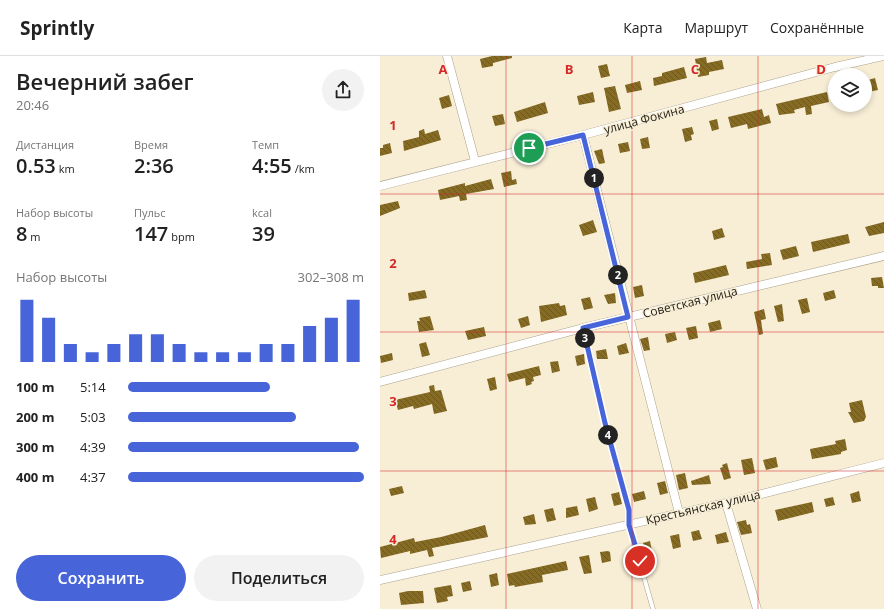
<!DOCTYPE html>
<html lang="ru">
<meta charset="utf-8">
<style>
body{margin:0;font-family:"Open Sans",sans-serif;background:#f2f2f2;color:#222;height:100vh;display:flex;flex-direction:column;font-size:15px;white-space:nowrap}
*{box-sizing:border-box;margin:0}
p{font-size:13px;color:#767676}
.icon{flex:none;width:22px;height:22px;fill:none;stroke:currentColor;stroke-width:2;stroke-linecap:round;stroke-linejoin:round}
.map{position:relative;flex:1;overflow:hidden}
.panel{display:flex;flex-direction:column;background:#fff;width:380px}
.panel>*{flex:none}
.fabs{position:absolute;left:448px;top:12px;display:grid;gap:8px}
.fabs a{display:grid;place-items:center;width:44px;height:44px;border-radius:50%;background:#fff;box-shadow:0 2px 6px #0003;font-size:20px}
.pin{position:absolute;display:grid;place-items:center;width:34px;height:34px;color:#fff;margin:-17px;border:2px solid #fff;border-radius:50%;box-shadow:0 1px 4px #0007}
.km{position:absolute;width:20px;height:20px;margin:-10px;border-radius:50%;background:#222;color:#fff;font-size:11px;line-height:20px;text-align:center}
.round{display:grid;place-items:center;flex:none;width:42px;height:42px;border-radius:21px;background:#f2f2f2}
.headline{display:flex;align-items:center;justify-content:space-between;height:68px;padding:0 16px}
h1{font-size:22px;font-weight:600;line-height:30px}
.metrics{display:grid;grid-template-columns:repeat(3,1fr);gap:6px;height:68px;padding:4px 16px}
.metrics div{display:grid;align-content:center}
.metrics b{font-size:20px;font-weight:600}
.metrics small{font-size:11px;font-weight:400}
.metrics p{font-size:11px}
.chart{height:112px;padding:8px 16px}
.chart p{display:flex;justify-content:space-between}
.chart svg{width:100%;height:72px;margin-top:4px;stroke:#4765d9;stroke-width:6}
.button{display:flex;gap:8px;margin-top:auto;padding:8px 16px}
.button a{flex:1;height:46px;border-radius:24px;background:#4765d9;color:#fff;font-size:16px;font-weight:600;line-height:46px;text-align:center}
.button a+a{background:#f2f2f2;color:#222}
ul{padding:0 16px;list-style:none;font-size:13px}
li{display:grid;grid-template-columns:64px 48px 1fr;align-items:center;height:30px}
li i{height:10px;border-radius:5px;background:#4765d9}
header{display:flex;align-items:center;gap:24px;box-sizing:border-box;height:56px;padding:0 20px;background:#fff;border-bottom:1px solid #e0e0e0}
header strong{font-size:19px}
nav{display:flex;gap:22px;margin-inline-start:auto;font-size:14px}
main{display:flex;flex:1;min-height:0}
.map>svg:first-child{display:block}
</style>
<header>
<strong>Sprintly</strong>
<nav><a>Карта</a><a>Маршрут</a><a>Сохранённые</a></nav>
</header>
<main>
<section class="panel">
<div class="headline"><div><h1>Вечерний забег</h1><p>20:46</p></div><a class="round"><svg class="icon" aria-label="share" viewBox="0 0 24 24"><path d="M12 15V3M7 8l5-5 5 5M5 13v7h14v-7"/></svg></a></div>
<div class="metrics">
<div><p>Дистанция</p><b>0.53<small> km</small></b></div>
<div><p>Время</p><b>2:36</b></div>
<div><p>Темп</p><b>4:55<small> /km</small></b></div>
</div>
<div class="metrics">
<div><p>Набор высоты</p><b>8<small> m</small></b></div>
<div><p>Пульс</p><b>147<small> bpm</small></b></div>
<div><p>kcal</p><b>39</b></div>
</div>
<div class="chart"><p><span>Набор высоты</span>302–308 m</p>
<svg viewBox="0 0 160 44" preserveAspectRatio="none"><path d="M5 44V6M15 44V17M25 44V33M35 44V38M45 44V33M55 44V27M65 44V27M75 44V33M85 44V38M95 44V38M105 44V38M115 44V33M125 44V33M135 44V22M145 44V17M155 44V6"/></svg>
</div>
<ul>
<li><b>100 m</b>5:14<i style="width:60%"></i></li>
<li><b>200 m</b>5:03<i style="width:71%"></i></li>
<li><b>300 m</b>4:39<i style="width:98%"></i></li>
<li><b>400 m</b>4:37<i style="width:100%"></i></li>
</ul>
<div class="button"><a>Сохранить</a><a>Поделиться</a></div>
</section>
<div class="map">
<svg width="504" height="553" viewBox="0 0 504 553">
<defs>
<pattern id="building-back-hatch" width="6" height="6" patternUnits="userSpaceOnUse"><rect width="6" height="6" fill="#856b23"/><path d="M-1 5l2 2M0 0l6 6M5-1l2 2" fill="none" stroke="#6c571d"/></pattern>
</defs>
<rect width="100%" height="100%" fill="#f8eed6"/>
<path fill="url(#building-back-hatch)" d="M 112,0 L 132,0 L 132,2 L 113,7 L 113,10 L 102,12 L 100,3 Z
M 326,1 L 327,7 L 342,4 L 344,13 L 329,16 L 329,19 L 318,21 L 315,3 Z
M 227,8 L 230,20 L 221,22 L 218,10 Z
M 304,11 L 307,22 L 274,30 L 273,22 L 282,20 L 282,17 Z
M 495,22 L 498,34 L 488,36 L 485,25 Z
M 260,25 L 262,34 L 247,37 L 245,29 Z
M 235,30 L 241,53 L 229,56 L 224,32 Z
M 213,36 L 215,46 L 199,49 L 197,40 Z
M 447,36 L 449,46 L 431,50 L 432,58 L 426,59 L 425,51 L 414,54 L 415,57 L 399,59 L 396,48 Z
M 69,39 L 72,50 L 62,53 L 59,42 Z
M 165,46 L 168,57 L 137,66 L 134,56 Z
M 382,53 L 384,61 L 389,59 L 391,67 L 368,73 L 367,68 L 351,72 L 348,61 Z
M 123,58 L 125,68 L 115,70 L 112,60 Z
M 337,63 L 339,73 L 332,75 L 329,65 Z
M 312,71 L 314,78 L 311,79 L 312,84 L 305,86 L 302,73 Z
M 44,73 L 45,78 L 58,74 L 61,84 L 24,95 L 23,85 L 39,81 L 39,75 Z
M 268,81 L 270,92 L 262,93 L 260,83 Z
M 248,86 L 250,95 L 240,97 L 238,88 Z
M 10,87 L 12,97 L 0,100 L 0,92 L 3,92 L 3,89 Z
M 222,93 L 225,107 L 219,108 L 214,95 Z
M 131,115 L 132,124 L 136,123 L 137,128 L 124,131 L 121,117 Z
M 111,123 L 114,133 L 86,138 L 87,144 L 80,145 L 79,140 L 60,144 L 58,134 L 85,127 L 85,130 Z
M 18,145 L 20,152 L 0,160 L 0,149 Z
M 213,164 L 217,176 L 203,180 L 199,169 Z
M 504,166 L 504,177 L 489,180 L 485,171 Z
M 342,172 L 345,181 L 334,184 L 332,175 Z
M 468,178 L 470,187 L 433,196 L 431,186 Z
M 416,190 L 419,200 L 403,204 L 400,194 Z
M 390,197 L 392,209 L 367,213 L 366,206 L 382,203 L 381,198 Z
M 346,209 L 349,219 L 315,227 L 313,217 Z
M 502,221 L 504,232 L 498,232 L 498,230 L 492,230 L 491,222 Z
M 262,229 L 264,240 L 255,242 L 253,231 Z
M 45,234 L 47,242 L 29,245 L 28,237 Z
M 454,234 L 456,242 L 445,245 L 443,237 Z
M 235,237 L 236,247 L 228,248 L 224,239 Z
M 210,241 L 213,252 L 204,254 L 201,243 Z
M 427,242 L 430,256 L 422,258 L 418,244 Z
M 179,247 L 180,250 L 185,249 L 187,259 L 161,266 L 159,250 Z
M 402,248 L 404,265 L 398,266 L 394,250 Z
M 384,253 L 386,263 L 381,264 L 383,278 L 379,279 L 374,256 Z
M 50,260 L 54,274 L 39,276 L 37,265 L 40,265 L 39,262 Z
M 148,260 L 150,269 L 141,272 L 138,263 Z
M 340,264 L 342,273 L 330,276 L 328,267 Z
M 316,270 L 318,282 L 309,284 L 306,272 Z
M 104,271 L 106,280 L 88,284 L 85,275 Z
M 295,276 L 297,284 L 287,287 L 285,278 Z
M 268,281 L 270,294 L 264,295 L 260,283 Z
M 46,286 L 50,299 L 42,301 L 39,288 Z
M 246,287 L 249,297 L 239,299 L 237,290 Z
M 226,293 L 228,303 L 217,303 L 216,295 Z
M 12,297 L 13,304 L 1,307 L 0,300 Z
M 204,298 L 205,308 L 197,310 L 195,300 Z
M 178,305 L 180,315 L 172,317 L 170,306 Z
M 159,310 L 161,319 L 153,321 L 154,325 L 151,326 L 152,328 L 146,330 L 145,322 L 129,326 L 127,318 Z
M 115,321 L 117,333 L 110,335 L 107,323 Z
M 54,329 L 55,335 L 61,334 L 67,355 L 54,358 L 52,348 L 34,353 L 33,350 L 18,354 L 15,344 L 50,336 L 49,330 Z
M 482,344 L 486,361 L 484,365 L 474,367 L 468,356 L 471,356 L 469,347 Z
M 465,383 L 467,394 L 461,396 L 461,398 L 432,403 L 430,393 L 456,388 L 455,385 Z
M 396,401 L 398,411 L 386,414 L 383,404 Z
M 372,402 L 375,417 L 364,419 L 361,404 Z
M 347,407 L 351,422 L 344,424 L 340,412 L 343,411 L 342,409 Z
M 305,417 L 308,432 L 299,434 L 296,419 Z
M 329,419 L 331,428 L 312,429 L 311,425 Z
M 285,425 L 288,437 L 280,439 L 277,427 Z
M 22,430 L 24,437 L 11,440 L 9,433 Z
M 264,435 L 266,443 L 254,446 L 252,438 Z
M 479,435 L 481,445 L 472,447 L 470,438 Z
M 239,436 L 242,448 L 234,450 L 231,438 Z
M 215,441 L 218,453 L 209,456 L 206,443 Z
M 453,441 L 455,449 L 446,451 L 444,443 Z
M 432,446 L 434,456 L 398,465 L 395,454 Z
M 197,450 L 199,459 L 186,462 L 186,452 Z
M 173,452 L 176,464 L 167,466 L 164,454 Z
M 154,458 L 156,468 L 145,469 L 143,461 Z
M 366,464 L 367,469 L 370,468 L 372,477 L 361,479 L 357,466 Z
M 105,469 L 108,481 L 52,492 L 54,500 L 49,501 L 47,494 L 30,498 L 30,495 L 1,502 L 0,491 L 34,482 L 35,486 L 61,481 Z
M 319,474 L 322,483 L 313,485 L 311,476 Z
M 346,476 L 349,486 L 337,488 L 335,479 Z
M 299,478 L 301,491 L 293,493 L 290,480 Z
M 270,485 L 272,495 L 270,495 L 271,498 L 265,499 L 263,487 Z
M 228,495 L 230,496 L 231,505 L 222,507 L 220,496 Z
M 209,499 L 212,517 L 204,518 L 199,501 Z
M 186,505 L 188,514 L 162,519 L 163,526 L 135,531 L 134,529 L 129,530 L 127,518 Z
M 117,517 L 119,529 L 111,531 L 109,519 Z
M 90,525 L 92,534 L 83,536 L 81,527 Z
M 71,529 L 73,540 L 67,541 L 68,545 L 57,547 L 54,532 Z
M 28,535 L 43,535 L 44,547 L 21,549 L 19,537 Z"/>
<g fill="none" stroke-linecap="round" stroke-linejoin="round">
<defs>
<path id="lane" d="M 203,272 L 225,367 L 249,454 L 249,469 L 273,553"/>
<path id="street" d="M 67,0 L 95,105
M 203,79 L 299,457
M 0,130 L 203,79 L 455,11 L 504,0
M 0,326 L 203,272 L 504,200
M 346,447 L 377,553
M 0,524 L 346,447 L 504,407"/>
</defs>
<use href="#lane" stroke="#aba28b" stroke-width="5"/>
<use href="#street" stroke="#aba28b" stroke-width="9"/>
<use href="#lane" stroke="#fff" stroke-width="4"/>
<use href="#street" stroke="#fff" stroke-width="8"/>
</g>
<g fill="none" stroke-linecap="round" stroke-linejoin="round">
<defs>
<path id="route" d="M 149,92 L 203,79 L 248,261 L 203,272 L 225,367 L 249,454 L 249,469 L 260,505"/>
</defs>
<use href="#route" stroke="#fff" stroke-width="8"/>
<use href="#route" stroke="#4765d9" stroke-width="5"/>
</g>
<path fill="none" stroke="#d62828" stroke-width="1" stroke-opacity="0.55" d="M 126,0 L 126,553M 252,0 L 252,553M 378,0 L 378,553M 0,138 L 504,138M 0,276 L 504,276M 0,415 L 504,415"/>
<g text-anchor="middle" dominant-baseline="central" stroke-width="3" stroke-linejoin="round" paint-order="stroke">
<g font-size="12" fill="#1f1b12" stroke="#f8eed6">
<text transform="translate(264 63) rotate(-15)">улица Фокина</text>
<text transform="translate(310 246) rotate(-14)">Советская улица</text>
<text transform="translate(323 451) rotate(-13)">Крестьянская улица</text>
</g>
</g>
<g font-size="13" text-anchor="middle" font-weight="bold" fill="#d62828" stroke="#f8eed6" stroke-width="3" stroke-linejoin="round" paint-order="stroke">
<text x="63" y="18">A</text>
<text x="189" y="18">B</text>
<text x="315" y="18">C</text>
<text x="441" y="18">D</text>
<text x="13" y="74">1</text>
<text x="13" y="212">2</text>
<text x="13" y="350">3</text>
<text x="13" y="488">4</text>
</g>
</svg>
<div class="fabs">
<a><svg class="icon" aria-label="layers" viewBox="0 0 24 24"><path d="M12 4l9 5-9 5-9-5zM3 14l9 5 9-5"/></svg></a>
</div>
<div class="pin" style="left:149px;top:92px;background:#1e9e55"><svg class="icon" aria-label="arrive" viewBox="0 0 24 24"><path d="M6 21V4h12l-3 4 3 4H6"/></svg></div>
<div class="pin" style="left:260px;top:505px;background:#d93025"><svg class="icon" aria-label="check" viewBox="0 0 24 24"><path d="M5 12l5 5 9-10"/></svg></div>
<b class="km" style="left:214px;top:122px">1</b>
<b class="km" style="left:238px;top:219px">2</b>
<b class="km" style="left:205px;top:282px">3</b>
<b class="km" style="left:228px;top:379px">4</b>
</div>
</main>
